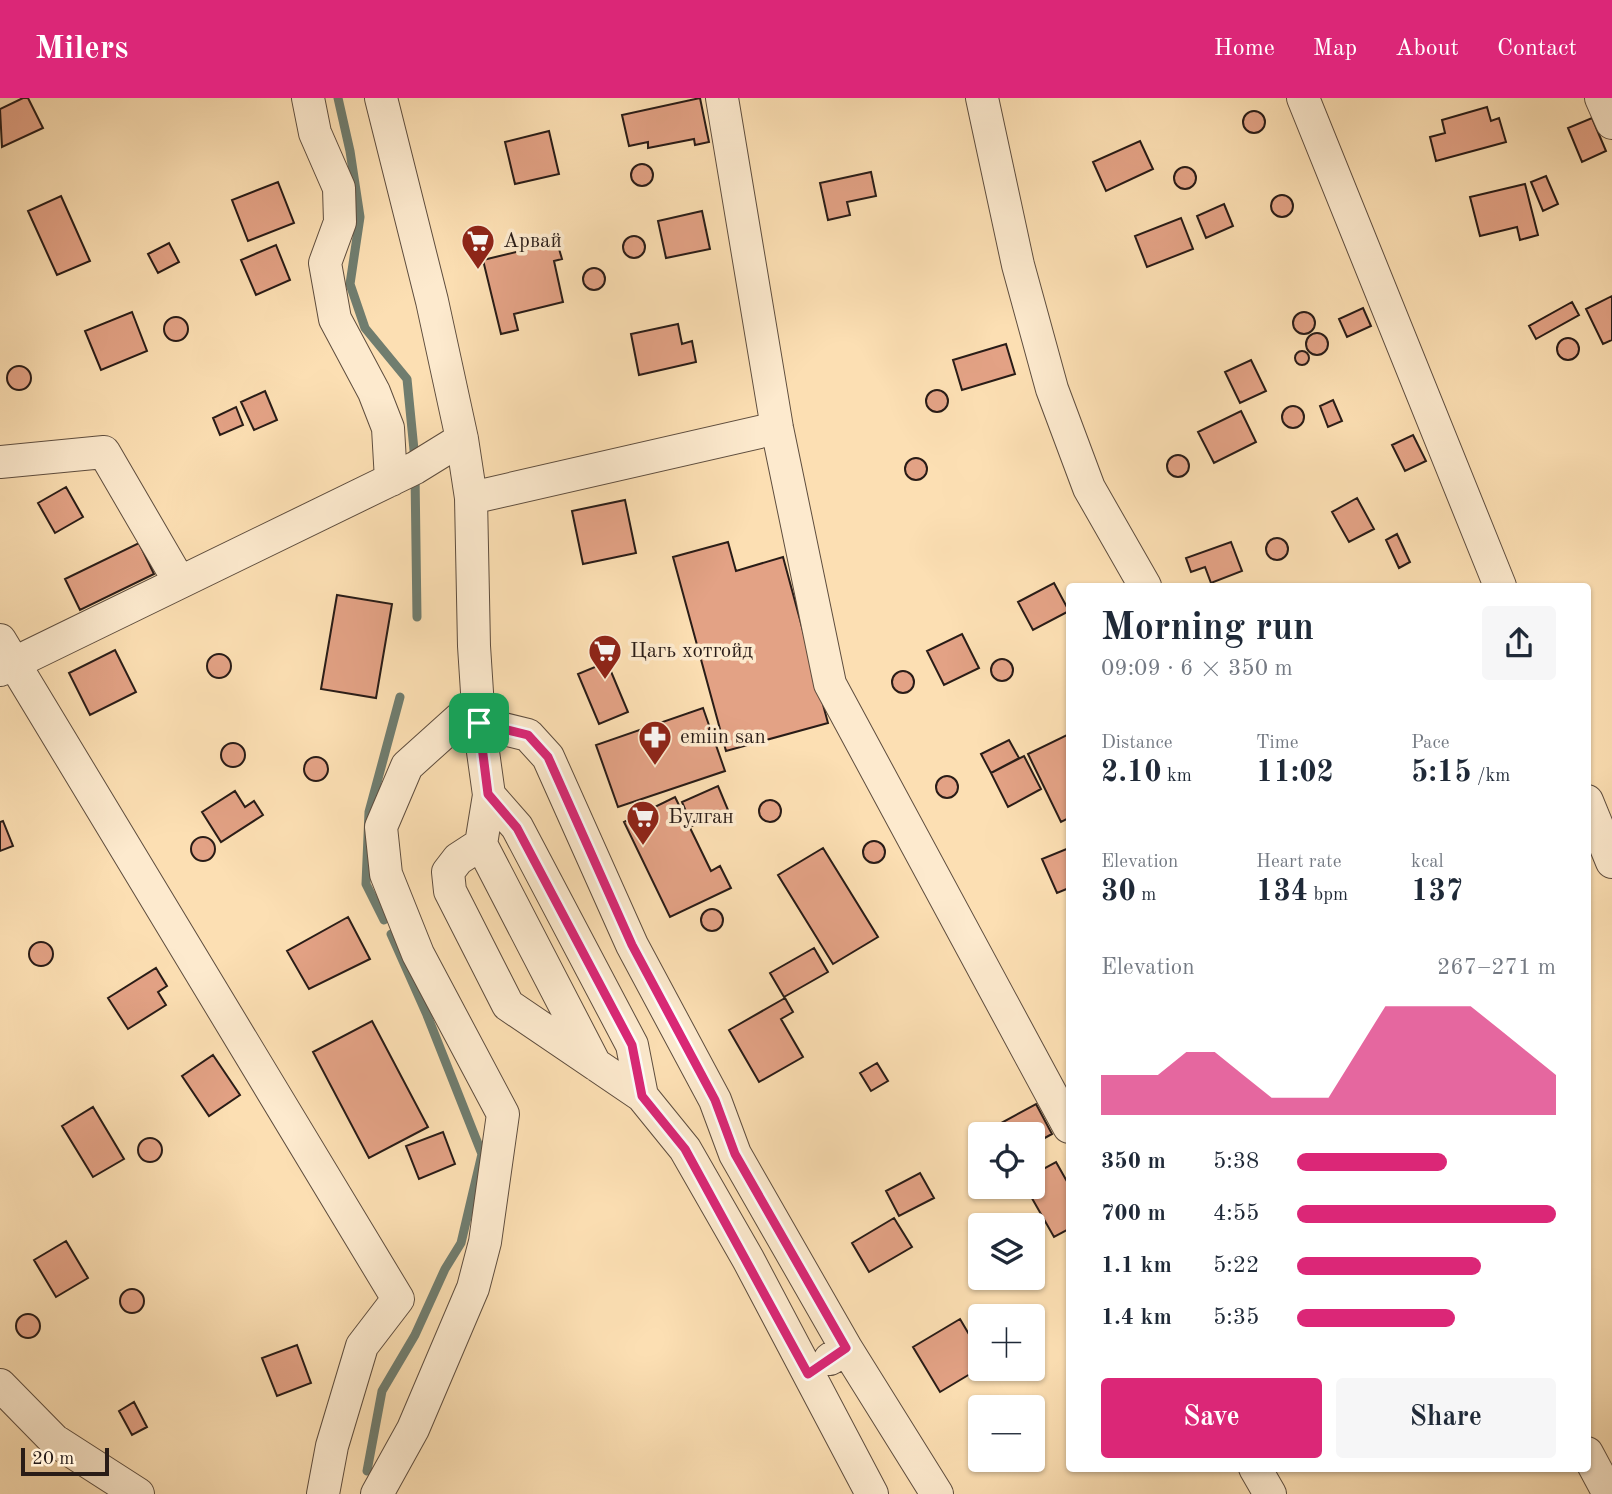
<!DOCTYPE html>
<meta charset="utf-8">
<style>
body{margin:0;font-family:"Old Standard TT",serif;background:#f6f6f7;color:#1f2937;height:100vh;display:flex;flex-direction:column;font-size:26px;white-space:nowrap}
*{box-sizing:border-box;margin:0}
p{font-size:23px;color:#747a83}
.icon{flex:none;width:38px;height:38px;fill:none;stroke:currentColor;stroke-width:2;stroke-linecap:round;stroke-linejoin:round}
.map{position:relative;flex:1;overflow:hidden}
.side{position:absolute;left:1066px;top:485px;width:525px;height:889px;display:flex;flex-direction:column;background:#fff;border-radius:7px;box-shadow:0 2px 5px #0004}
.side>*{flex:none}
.tools{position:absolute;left:968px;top:1024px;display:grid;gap:14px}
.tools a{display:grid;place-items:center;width:77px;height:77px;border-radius:7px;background:#fff;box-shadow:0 2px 5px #0004;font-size:35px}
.scale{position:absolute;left:21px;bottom:18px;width:88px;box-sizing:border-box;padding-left:7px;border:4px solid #291c17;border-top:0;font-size:19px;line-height:24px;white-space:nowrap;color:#291c17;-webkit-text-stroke:5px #fdeace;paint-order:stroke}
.pin{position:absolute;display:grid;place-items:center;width:60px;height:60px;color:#fff;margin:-30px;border-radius:14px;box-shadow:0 4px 10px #0006}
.round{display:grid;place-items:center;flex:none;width:74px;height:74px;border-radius:7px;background:#f6f6f7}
.headline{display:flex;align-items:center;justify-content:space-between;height:119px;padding:0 35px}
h1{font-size:38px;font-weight:700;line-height:52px}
.figures{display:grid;grid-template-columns:repeat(3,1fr);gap:10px;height:119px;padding:7px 35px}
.figures div{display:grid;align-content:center}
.figures b{font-size:30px;font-weight:700}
.figures small{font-size:19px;font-weight:400}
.figures p{font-size:19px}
.chart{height:196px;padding:14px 35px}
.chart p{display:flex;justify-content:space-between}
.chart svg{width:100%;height:126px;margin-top:7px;fill:#db2777;opacity:.7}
.cta{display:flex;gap:14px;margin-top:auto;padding:14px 35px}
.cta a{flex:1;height:80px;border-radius:7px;background:#db2777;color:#fff;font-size:28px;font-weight:700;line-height:80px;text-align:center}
.cta a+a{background:#f6f6f7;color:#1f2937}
ul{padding:0 35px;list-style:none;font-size:23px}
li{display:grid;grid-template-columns:112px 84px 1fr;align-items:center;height:52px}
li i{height:18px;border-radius:9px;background:#db2777}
header{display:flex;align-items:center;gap:42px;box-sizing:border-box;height:98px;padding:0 35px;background:#db2777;color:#fff}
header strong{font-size:33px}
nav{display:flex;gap:38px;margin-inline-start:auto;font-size:24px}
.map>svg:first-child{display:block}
</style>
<header>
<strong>Milers</strong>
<nav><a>Home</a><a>Map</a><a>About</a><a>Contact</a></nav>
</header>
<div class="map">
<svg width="1612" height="1396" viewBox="0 0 1612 1396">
<rect width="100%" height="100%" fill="#fcdfb3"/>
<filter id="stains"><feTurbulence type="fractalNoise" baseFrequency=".00286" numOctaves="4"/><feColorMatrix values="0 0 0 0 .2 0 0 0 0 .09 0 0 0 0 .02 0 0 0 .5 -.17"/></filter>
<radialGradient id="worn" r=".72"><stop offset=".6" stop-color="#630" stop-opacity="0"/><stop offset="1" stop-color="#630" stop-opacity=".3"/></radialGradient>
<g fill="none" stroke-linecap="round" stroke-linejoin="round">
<path stroke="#707d6f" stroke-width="9" d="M 338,0 L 350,53 L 360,119 L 350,186 L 365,230 L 407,281 L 415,362
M 415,376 L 417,519
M 384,822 L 366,786 L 369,714 L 400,599
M 367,1373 L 382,1293 L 415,1237 L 445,1171 L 461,1145 L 482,1056 L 427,917 L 391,836"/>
</g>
<path fill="#e3a285" stroke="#291c17" stroke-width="2" d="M 23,0 L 28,0 L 43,30 L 2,49 L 0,11 Z
M 700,0 L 709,44 L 695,47 L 694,41 L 648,50 L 648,44 L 629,48 L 622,17 Z
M 1487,9 L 1491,23 L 1499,20 L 1506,44 L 1436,63 L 1430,39 L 1445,35 L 1442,22 Z
M1243 24a11 11 0 1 1 22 0a11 11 0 1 1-22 0Z
M 1592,20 L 1606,53 L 1582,64 L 1568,30 Z
M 549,33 L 559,76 L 515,86 L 505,44 Z
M 1140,43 L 1153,71 L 1106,93 L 1093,64 Z
M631 77a11 11 0 1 1 22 0a11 11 0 1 1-22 0Z
M1174 80a11 11 0 1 1 22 0a11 11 0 1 1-22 0Z
M 871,74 L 876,98 L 847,104 L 850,117 L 828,122 L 820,85 Z
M 1546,78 L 1558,106 L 1543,113 L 1531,84 Z
M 278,84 L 294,125 L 248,143 L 232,102 Z
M 1525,86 L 1538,137 L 1520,142 L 1517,129 L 1480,138 L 1470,99 Z
M1271 108a11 11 0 1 1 22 0a11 11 0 1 1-22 0Z
M 61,98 L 90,163 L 57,177 L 28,113 Z
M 1224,106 L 1233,128 L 1206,140 L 1197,118 Z
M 702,113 L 710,151 L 666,160 L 658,123 Z
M 1181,120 L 1193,151 L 1147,169 L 1135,138 Z
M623 149a11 11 0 1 1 22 0a11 11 0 1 1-22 0Z
M 557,144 L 562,161 L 554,163 L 563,204 L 514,216 L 518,232 L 501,236 L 483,162 Z
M 169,145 L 179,164 L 158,175 L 148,156 Z
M 276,147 L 290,182 L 256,197 L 241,162 Z
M583 181a11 11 0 1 1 22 0a11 11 0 1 1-22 0Z
M 1612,198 L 1612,242 L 1603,246 L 1586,211 Z
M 1572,204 L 1579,217 L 1536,241 L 1529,228 Z
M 1363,210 L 1371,228 L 1347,239 L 1339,221 Z
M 132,214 L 147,253 L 101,272 L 85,233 Z
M1293 225a11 11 0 1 1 22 0a11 11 0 1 1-22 0Z
M164 231a12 12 0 1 1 24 0a12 12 0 1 1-24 0Z
M 678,226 L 682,246 L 692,243 L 696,264 L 639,277 L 631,236 Z
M1306 246a11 11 0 1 1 22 0a11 11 0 1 1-22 0Z
M1557 251a11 11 0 1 1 22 0a11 11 0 1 1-22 0Z
M 1006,246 L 1015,276 L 962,292 L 953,262 Z
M1295 260a7 7 0 1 1 14 0a7 7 0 1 1-14 0Z
M 1251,262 L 1266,293 L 1240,305 L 1225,274 Z
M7 280a12 12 0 1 1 24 0a12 12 0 1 1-24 0Z
M926 303a11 11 0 1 1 22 0a11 11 0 1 1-22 0Z
M 265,293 L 277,322 L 254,332 L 241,304 Z
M 1333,302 L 1342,323 L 1328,329 L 1320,308 Z
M1282 319a11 11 0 1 1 22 0a11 11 0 1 1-22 0Z
M 236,309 L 243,327 L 220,337 L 213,320 Z
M 1241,313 L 1256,344 L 1214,365 L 1198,334 Z
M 1413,337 L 1426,363 L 1405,373 L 1392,347 Z
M1167 368a11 11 0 1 1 22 0a11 11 0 1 1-22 0Z
M905 371a11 11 0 1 1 22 0a11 11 0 1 1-22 0Z
M 66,389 L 83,419 L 55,435 L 38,405 Z
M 1357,400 L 1374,431 L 1349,444 L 1332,414 Z
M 625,402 L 636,455 L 583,466 L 572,413 Z
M 1397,436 L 1410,464 L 1399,470 L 1386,442 Z
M1266 451a11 11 0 1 1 22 0a11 11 0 1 1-22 0Z
M 728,444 L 736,473 L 783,459 L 828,625 L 726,653 L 673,459 Z
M 1231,444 L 1242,473 L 1211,485 L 1205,469 L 1191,474 L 1186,460 Z
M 139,445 L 154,476 L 80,512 L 65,481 Z
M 1054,485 L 1069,513 L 1033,532 L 1018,504 Z
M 337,497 L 392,506 L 376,600 L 321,591 Z
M 962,536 L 979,570 L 944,587 L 927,553 Z
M 115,552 L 136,594 L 90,617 L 69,575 Z
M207 568a12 12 0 1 1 24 0a12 12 0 1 1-24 0Z
M991 572a11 11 0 1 1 22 0a11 11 0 1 1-22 0Z
M 607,564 L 628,614 L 599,626 L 578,576 Z
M892 584a11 11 0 1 1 22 0a11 11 0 1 1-22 0Z
M 703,610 L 725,673 L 618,709 L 596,647 Z
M 1069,636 L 1069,720 L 1061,724 L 1028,656 Z
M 1009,642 L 1019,660 L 991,675 L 981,656 Z
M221 657a12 12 0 1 1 24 0a12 12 0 1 1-24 0Z
M 1024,658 L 1041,691 L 1008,709 L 991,675 Z
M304 671a12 12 0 1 1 24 0a12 12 0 1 1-24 0Z
M936 689a11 11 0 1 1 22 0a11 11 0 1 1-22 0Z
M 718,688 L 728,712 L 692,728 L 682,704 Z
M 235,693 L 245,709 L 254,703 L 263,717 L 221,744 L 202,714 Z
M 675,699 L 711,773 L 720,768 L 731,790 L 670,819 L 624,724 Z
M759 713a11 11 0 1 1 22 0a11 11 0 1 1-22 0Z
M 3,723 L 13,748 L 0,753 L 0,724 Z
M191 751a12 12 0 1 1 24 0a12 12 0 1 1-24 0Z
M863 754a11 11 0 1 1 22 0a11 11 0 1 1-22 0Z
M 823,750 L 878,839 L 833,866 L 778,777 Z
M 1069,750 L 1069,790 L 1057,795 L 1042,761 Z
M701 822a11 11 0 1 1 22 0a11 11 0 1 1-22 0Z
M 348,819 L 370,861 L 309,891 L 287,853 Z
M29 856a12 12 0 1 1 24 0a12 12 0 1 1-24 0Z
M 814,850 L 828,874 L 784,899 L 770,875 Z
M 156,870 L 167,888 L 158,894 L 166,907 L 128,931 L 108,900 Z
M 785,900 L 793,914 L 781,921 L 803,959 L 759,984 L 729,932 Z
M 372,923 L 428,1029 L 369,1060 L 313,954 Z
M 213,957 L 240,997 L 209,1018 L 182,978 Z
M 877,965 L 888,983 L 871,993 L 860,975 Z
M 1036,1006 L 1052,1036 L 1032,1047 L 1032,1036 L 981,1036 Z
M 93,1009 L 124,1061 L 93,1079 L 62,1028 Z
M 443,1034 L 455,1066 L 419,1081 L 406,1048 Z
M138 1052a12 12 0 1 1 24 0a12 12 0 1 1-24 0Z
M 1056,1064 L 1069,1087 L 1069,1131 L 1054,1139 L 1025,1088 L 1032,1088 L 1032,1077 Z
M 920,1075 L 934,1100 L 899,1118 L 886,1093 Z
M 894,1120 L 912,1149 L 869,1174 L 852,1145 Z
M 66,1143 L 88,1180 L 56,1199 L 34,1162 Z
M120 1203a12 12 0 1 1 24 0a12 12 0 1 1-24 0Z
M16 1228a12 12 0 1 1 24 0a12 12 0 1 1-24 0Z
M 960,1221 L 980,1255 L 980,1270 L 940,1294 L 913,1249 Z
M 297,1247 L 311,1285 L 277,1298 L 262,1260 Z
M 134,1304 L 147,1329 L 132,1337 L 119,1313 Z"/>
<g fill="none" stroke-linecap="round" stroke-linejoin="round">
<defs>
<path id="minor" d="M 308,0 L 315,35 L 339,90 L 340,124 L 325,165 L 335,221 L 374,294 L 388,330 L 391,382
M 381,0 L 432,203 L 462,341 L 471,400 L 474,548 L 479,625 L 489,697 L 481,746 L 595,966
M 722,0 L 777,330 L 830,586 L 1069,1029
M 982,0 L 1018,167 L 1052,291 L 1089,390 L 1145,488
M 1303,0 L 1500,488
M 1601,0 L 1612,25
M 0,364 L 104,354 L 179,483
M 471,400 L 777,330
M 0,542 L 398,1201 L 362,1248 L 332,1348 L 323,1396
M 0,572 L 415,370 L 462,341
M 479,625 L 528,637 L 548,659 L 632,847 L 715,1002 L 735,1056 L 846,1250
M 489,697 L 517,729 L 632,947 L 642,998
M 1587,703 L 1612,764
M 481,746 L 458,761 L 448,774 L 450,793 L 508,907 L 642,998 L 685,1051 L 748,1161 L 872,1396
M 830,1261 L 846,1250 L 937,1396
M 0,1287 L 54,1342 L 138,1396
M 1587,1355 L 1609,1396
M 1255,1370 L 1270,1396
M 377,1396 L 413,1331 L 473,1190 L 485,1144 L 503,1016 L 418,856 L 386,776 L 381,729 L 407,668 L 477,605"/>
</defs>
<use href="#minor" stroke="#5e4d3e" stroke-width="34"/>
<use href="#minor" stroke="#fdeace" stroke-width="32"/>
</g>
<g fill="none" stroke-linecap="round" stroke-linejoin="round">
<defs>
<path id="route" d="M 479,625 L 528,637 L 548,659 L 632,847 L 715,1002 L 735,1056 L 846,1250 L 808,1276 L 685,1051 L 642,998 L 632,947 L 517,730 L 488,696 Z"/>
</defs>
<use href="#route" stroke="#fff" stroke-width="14"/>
<use href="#route" stroke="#db2777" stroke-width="9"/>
</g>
<defs>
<symbol id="supermarket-pin" viewBox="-11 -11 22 30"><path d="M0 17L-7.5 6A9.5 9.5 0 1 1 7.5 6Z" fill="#8f2418" stroke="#fdeace"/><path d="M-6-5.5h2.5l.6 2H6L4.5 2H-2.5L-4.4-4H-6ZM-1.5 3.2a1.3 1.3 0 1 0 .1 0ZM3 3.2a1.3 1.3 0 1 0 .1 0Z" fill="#fff"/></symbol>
<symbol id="pharmacy-pin" viewBox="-11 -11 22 30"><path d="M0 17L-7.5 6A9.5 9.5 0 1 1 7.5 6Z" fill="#8f2418" stroke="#fdeace"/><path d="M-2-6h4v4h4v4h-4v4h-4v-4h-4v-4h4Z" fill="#fff"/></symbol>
</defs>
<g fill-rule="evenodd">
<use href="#supermarket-pin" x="459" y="124" width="38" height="52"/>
<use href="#supermarket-pin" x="586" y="534" width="38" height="52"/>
<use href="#pharmacy-pin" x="636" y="620" width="38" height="52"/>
<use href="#supermarket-pin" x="624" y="700" width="38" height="52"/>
</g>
<g text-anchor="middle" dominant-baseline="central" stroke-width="7" stroke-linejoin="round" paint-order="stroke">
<g font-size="21" fill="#291c17" stroke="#fdeace" text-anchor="start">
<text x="503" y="143">Арвай</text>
<text x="630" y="553">Цагь хотгойд</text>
<text x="680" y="639">emiin san</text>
<text x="668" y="719">Булган</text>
</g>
</g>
<rect width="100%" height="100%" filter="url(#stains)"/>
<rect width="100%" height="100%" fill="url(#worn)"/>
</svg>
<div class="tools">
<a><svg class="icon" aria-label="locate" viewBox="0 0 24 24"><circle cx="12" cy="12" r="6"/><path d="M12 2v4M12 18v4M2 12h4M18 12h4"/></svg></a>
<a><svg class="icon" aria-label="layers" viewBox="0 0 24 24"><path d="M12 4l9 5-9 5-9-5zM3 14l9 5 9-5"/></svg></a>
<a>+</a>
<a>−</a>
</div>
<div class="scale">20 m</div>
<div class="pin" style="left:479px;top:625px;background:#1e9e55"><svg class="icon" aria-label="arrive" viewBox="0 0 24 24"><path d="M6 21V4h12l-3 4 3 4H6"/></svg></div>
<section class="side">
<div class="headline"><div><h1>Morning run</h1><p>09:09 · 6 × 350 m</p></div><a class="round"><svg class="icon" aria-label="share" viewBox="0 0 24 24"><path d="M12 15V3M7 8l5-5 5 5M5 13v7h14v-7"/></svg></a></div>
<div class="figures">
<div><p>Distance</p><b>2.10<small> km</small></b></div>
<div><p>Time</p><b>11:02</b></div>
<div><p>Pace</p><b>5:15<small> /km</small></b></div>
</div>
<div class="figures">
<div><p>Elevation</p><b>30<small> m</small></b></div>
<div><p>Heart rate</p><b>134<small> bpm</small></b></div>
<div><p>kcal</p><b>137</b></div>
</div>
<div class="chart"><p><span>Elevation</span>267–271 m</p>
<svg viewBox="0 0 160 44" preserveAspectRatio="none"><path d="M0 44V30L10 30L20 30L30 22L40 22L50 30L60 38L70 38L80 38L90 22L100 6L110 6L120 6L130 6L140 14L150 22L160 30V44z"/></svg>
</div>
<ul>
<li><b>350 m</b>5:38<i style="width:58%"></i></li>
<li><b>700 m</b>4:55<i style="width:100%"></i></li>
<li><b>1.1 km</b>5:22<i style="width:71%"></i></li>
<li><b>1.4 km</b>5:35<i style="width:61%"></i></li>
</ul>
<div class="cta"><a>Save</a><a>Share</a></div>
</section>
</div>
